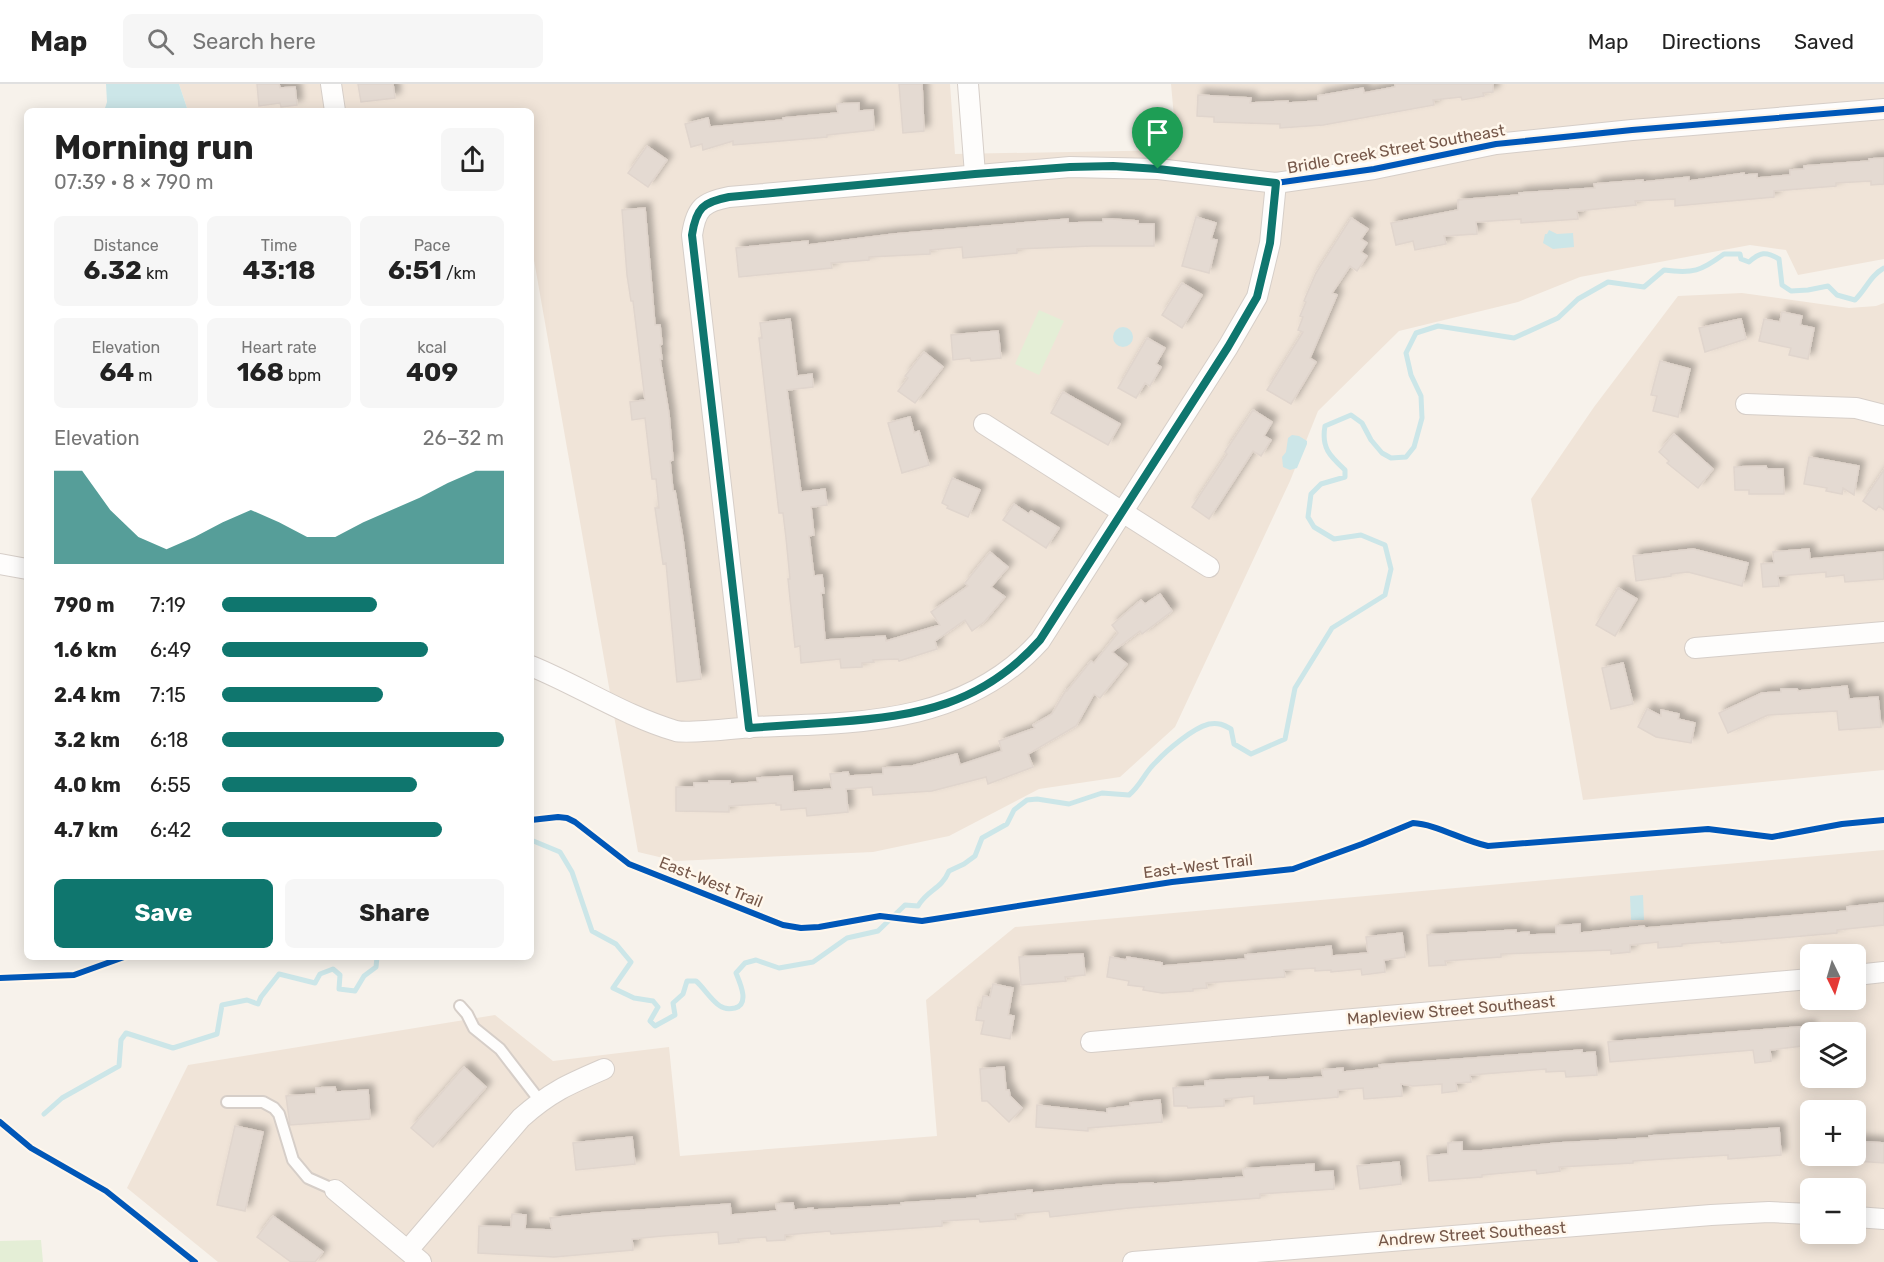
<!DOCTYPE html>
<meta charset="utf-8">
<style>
body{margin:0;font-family:Rubik,sans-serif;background:#f6f6f6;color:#222;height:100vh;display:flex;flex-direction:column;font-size:22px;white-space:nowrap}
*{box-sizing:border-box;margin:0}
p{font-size:20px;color:#767676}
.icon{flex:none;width:33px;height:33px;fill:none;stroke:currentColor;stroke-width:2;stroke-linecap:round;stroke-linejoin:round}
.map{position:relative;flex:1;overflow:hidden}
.sheet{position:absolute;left:24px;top:24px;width:510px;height:852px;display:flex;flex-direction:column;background:#fff;border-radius:9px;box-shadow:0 3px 15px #0003}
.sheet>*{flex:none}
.needle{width:39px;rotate:175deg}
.buttons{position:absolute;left:1800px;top:860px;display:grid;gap:12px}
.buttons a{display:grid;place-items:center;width:66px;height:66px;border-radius:9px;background:#fff;box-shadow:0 3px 15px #0003;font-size:30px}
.pin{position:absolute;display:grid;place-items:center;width:51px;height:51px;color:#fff;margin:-62px -26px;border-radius:50% 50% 50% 0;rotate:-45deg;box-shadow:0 0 6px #0007}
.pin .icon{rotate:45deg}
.round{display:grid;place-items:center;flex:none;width:63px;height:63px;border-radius:9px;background:#f6f6f6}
.head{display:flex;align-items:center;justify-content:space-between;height:102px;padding:0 30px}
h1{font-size:33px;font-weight:700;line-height:45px}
.metrics{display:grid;grid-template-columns:repeat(3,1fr);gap:9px;height:102px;padding:6px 30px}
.metrics div{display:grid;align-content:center;border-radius:9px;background:#f6f6f6;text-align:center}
.metrics b{font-size:26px;font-weight:700}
.metrics small{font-size:16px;font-weight:400}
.metrics p{font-size:16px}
.chart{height:168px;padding:12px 30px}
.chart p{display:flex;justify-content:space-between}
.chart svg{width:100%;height:108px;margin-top:6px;fill:#0f766e;opacity:.7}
.action{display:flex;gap:12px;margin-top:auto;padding:12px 30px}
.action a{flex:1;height:69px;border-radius:9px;background:#0f766e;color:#fff;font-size:24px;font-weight:700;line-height:69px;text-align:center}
.action a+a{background:#f6f6f6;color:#222}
ul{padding:0 30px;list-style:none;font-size:20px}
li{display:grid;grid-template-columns:96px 72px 1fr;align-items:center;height:45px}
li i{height:15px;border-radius:8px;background:#0f766e}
header{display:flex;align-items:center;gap:36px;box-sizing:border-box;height:84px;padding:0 30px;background:#fff;border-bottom:2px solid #e0e0e0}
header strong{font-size:28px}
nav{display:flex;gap:33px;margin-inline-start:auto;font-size:21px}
.search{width:420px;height:54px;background:#f6f6f6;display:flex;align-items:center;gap:15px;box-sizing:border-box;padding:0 21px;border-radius:9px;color:#767676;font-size:22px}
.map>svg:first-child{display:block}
</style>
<header>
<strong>Map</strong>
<div class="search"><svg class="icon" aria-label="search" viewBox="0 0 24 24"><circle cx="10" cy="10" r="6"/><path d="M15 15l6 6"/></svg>Search here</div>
<nav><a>Map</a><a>Directions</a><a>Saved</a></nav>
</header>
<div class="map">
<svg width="1884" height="1178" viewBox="0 0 1884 1178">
<defs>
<filter id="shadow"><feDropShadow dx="5.5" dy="-5.5" stdDeviation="3" flood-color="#0004"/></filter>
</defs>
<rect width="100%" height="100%" fill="#f7f2eb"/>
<path fill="#f0e4d8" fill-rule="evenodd" d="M 179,0 L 950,0 L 955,70 L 1177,66 L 1171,0 L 1884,0 L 1884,175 L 1798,191 L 1786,166 L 1750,161 L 1580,193 L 1518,218 L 1399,247 L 1318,327 L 1290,397 L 1175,643 L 1120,693 L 1039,705 L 949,752 L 873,768 L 676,777 L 638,768 L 531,159 L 531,27 L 188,27 Z
M 1742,209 L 1849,224 L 1876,222 L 1884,219 L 1884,686 L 1583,716 L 1531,415 L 1594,323 L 1678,212 Z
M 1884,766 L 1884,1178 L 218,1178 L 127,1104 L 188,981 L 495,931 L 553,977 L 669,963 L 680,1072 L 937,1052 L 926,916 L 1015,843 ZM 1810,870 L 1856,870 L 1856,915 L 1810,915 ZM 1810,948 L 1856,948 L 1856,993 L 1810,993 ZM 1810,1026 L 1856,1026 L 1856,1071 L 1810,1071 ZM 1810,1104 L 1856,1104 L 1856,1149 L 1810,1149 Z"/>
<path fill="#e4eed6" d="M 1039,226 L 1064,237 L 1039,291 L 1015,280 Z
M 41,1156 L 43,1178 L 0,1178 L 0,1157 Z"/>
<path fill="#cce6e8" d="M 106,0 L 179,0 L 188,27 L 104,27 L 107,18 Z
M 1549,146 L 1557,150 L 1573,149 L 1574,163 L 1553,165 L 1543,159 L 1545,150 L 1547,150 Z
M1113 253a10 10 0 1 1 20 0a10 10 0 1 1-20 0Z
M 1292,351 L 1299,352 L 1307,357 L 1307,360 L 1297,384 L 1290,386 L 1283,383 L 1282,373 L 1286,368 L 1288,354 Z
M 1643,811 L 1644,836 L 1631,836 L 1630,812 Z"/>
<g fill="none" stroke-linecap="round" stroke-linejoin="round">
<path stroke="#cce6e8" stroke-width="5" d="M 531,756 L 560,768 L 572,788 L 592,847 L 616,860 L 631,878 L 613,904 L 634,914 L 653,917 L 658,923 L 650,937 L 655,942 L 675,931 L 673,919 L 683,910 L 687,897 L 696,897 C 704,904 711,916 720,922 C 724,925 730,925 735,924 C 750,920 740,899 736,889 L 745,879 L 756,876 L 779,884 L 813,878 L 847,854 L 878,847 L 905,821 L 918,822 C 928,805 941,806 949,787 L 964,780 L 975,772 L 982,754 L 1007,740 L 1014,726 L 1027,716 L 1037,715 L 1069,720 L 1102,709 L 1129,711 C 1141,701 1145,688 1156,678 C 1167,666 1193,644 1209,640 C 1218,638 1224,641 1231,645 L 1234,660 L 1251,670 L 1285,655 L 1295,604 L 1332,544 L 1385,511 L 1391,485 L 1385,461 L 1361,451 L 1334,455 L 1314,443 L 1308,433 L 1311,410 L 1321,400 L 1345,393 L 1345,386 C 1330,372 1321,364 1325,342 L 1351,331 L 1362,339 L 1371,356 L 1382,369 L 1391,374 L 1406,373 L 1414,363 L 1422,334 L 1421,312 L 1411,291 L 1406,269 L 1416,249 L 1438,242 L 1514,254 L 1558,234 L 1578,215 L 1608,198 L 1644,203 L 1664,186 C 1693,190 1701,187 1724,170 L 1740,170 L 1741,175 L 1749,178 C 1760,168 1766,167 1779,175 L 1782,201 L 1791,207 L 1808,206 L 1828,202 L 1837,211 L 1855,216 C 1867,204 1870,192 1884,184
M 44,1030 L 62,1014 L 119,982 L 121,956 L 126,949 L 173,964 L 217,950 L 222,921 L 247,916 L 258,920 L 261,913 L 279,890 L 315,899 L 320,890 L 333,885 L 340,891 L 339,905 L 355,907 L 364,892 L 376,883 L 377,873"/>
</g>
<path fill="#e4dad2" stroke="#e0d5cd" stroke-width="1.5" filter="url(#shadow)" d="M 257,0 L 279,0 L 280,4 L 295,3 L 297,21 L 281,23 L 280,19 L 259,22 Z
M 358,0 L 393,0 L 395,14 L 361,18 Z
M 899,0 L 922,0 L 924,47 L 903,49 Z
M 1395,0 L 1493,0 L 1493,8 L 1483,9 L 1484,12 L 1462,16 L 1461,13 L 1433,16 L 1434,21 L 1323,41 L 1280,44 L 1280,40 L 1214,38 L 1214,33 L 1197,32 L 1198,11 L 1251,14 L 1250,19 L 1288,17 L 1288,19 L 1318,17 L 1318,12 L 1363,4 L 1364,9 L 1395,3 Z
M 859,19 L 859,27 L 873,26 L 874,46 L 827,51 L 827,53 L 733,61 L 733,57 L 703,66 L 702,60 L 691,63 L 685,40 L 708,34 L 710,43 L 783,36 L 783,34 L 838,29 L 837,20 Z
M 647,62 L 667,76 L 648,103 L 628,89 Z
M 1884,74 L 1884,100 L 1871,101 L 1871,97 L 1836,99 L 1836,102 L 1774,107 L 1774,113 L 1675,122 L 1675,115 L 1635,117 L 1636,121 L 1577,127 L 1578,135 L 1521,139 L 1521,135 L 1476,138 L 1477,150 L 1444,152 L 1446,160 L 1415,166 L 1413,157 L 1396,161 L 1391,139 L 1458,126 L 1458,116 L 1519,111 L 1519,109 L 1595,104 L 1594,100 L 1643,96 L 1643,98 L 1689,93 L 1689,97 L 1744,89 L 1744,91 L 1757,90 L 1757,94 L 1790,91 L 1790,86 L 1804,85 L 1804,82 L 1869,77 L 1869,75 Z
M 645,124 L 655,241 L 660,241 L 662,260 L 660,261 L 662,275 L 660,275 L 669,330 L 673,376 L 670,377 L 673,407 L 675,407 L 683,455 L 701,595 L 677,598 L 666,479 L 663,480 L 655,424 L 659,424 L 656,395 L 652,395 L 645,334 L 632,336 L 630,318 L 645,316 L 633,217 L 631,217 L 627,191 L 622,126 Z
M 1196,133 L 1216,139 L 1211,155 L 1217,156 L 1209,189 L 1182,182 Z
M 1351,134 L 1368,145 L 1361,155 L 1367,159 L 1361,168 L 1367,172 L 1357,187 L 1350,182 L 1332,209 L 1337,211 L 1310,274 L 1316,278 L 1291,320 L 1267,306 L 1303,248 L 1298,246 L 1303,233 L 1300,232 L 1306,218 L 1304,217 L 1316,189 Z
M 1068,135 L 1068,139 L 1103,138 L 1103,135 L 1112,135 L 1138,137 L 1138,140 L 1154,140 L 1154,162 L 1092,162 L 1017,165 L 1017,169 L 963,174 L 962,163 L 930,166 L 930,170 L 869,173 L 869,176 L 831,179 L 832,184 L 739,193 L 736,164 L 808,157 L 808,161 L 894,150 Z
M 1182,199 L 1202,211 L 1182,244 L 1162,231 Z
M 1782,228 L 1802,232 L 1800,241 L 1814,244 L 1808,275 L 1789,271 L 1791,264 L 1759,257 L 1764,235 L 1780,238 Z
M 790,235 L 797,292 L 812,290 L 813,303 L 787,306 L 801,408 L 825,405 L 827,421 L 811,423 L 814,451 L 809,452 L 814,492 L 822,491 L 824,509 L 821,509 L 825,556 L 885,552 L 886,557 L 940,541 L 931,528 L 968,502 L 965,499 L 990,468 L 1008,483 L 991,503 L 1005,513 L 984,538 L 972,547 L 965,536 L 935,557 L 937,565 L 899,577 L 898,575 L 873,576 L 874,578 L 862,579 L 862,583 L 841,584 L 840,575 L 801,579 L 800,562 L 795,563 L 788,495 L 790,495 L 786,454 L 783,429 L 779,429 L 759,254 L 762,254 L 760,239 Z
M 1741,235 L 1746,255 L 1705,268 L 1699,244 Z
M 998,247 L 1001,274 L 971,277 L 970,274 L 953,276 L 951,251 Z
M 1147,254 L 1165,264 L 1156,280 L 1161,283 L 1150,302 L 1145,299 L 1136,314 L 1118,304 Z
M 924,268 L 943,283 L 915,319 L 898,307 L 908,294 L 905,292 Z
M 1660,277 L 1690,285 L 1678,333 L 1653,327 L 1657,312 L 1651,311 Z
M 1063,308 L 1120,340 L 1108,361 L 1051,329 Z
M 1253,326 L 1272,338 L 1264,352 L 1271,356 L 1261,372 L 1253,367 L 1209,435 L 1192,423 L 1227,370 L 1225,368 Z
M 910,333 L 914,349 L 919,347 L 929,381 L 902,389 L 888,339 Z
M 1674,350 L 1713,385 L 1698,404 L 1667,379 L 1669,377 L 1659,368 Z
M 1809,373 L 1859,382 L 1854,411 L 1843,404 L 1842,410 L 1826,407 L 1827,404 L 1804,400 Z
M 1766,382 L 1767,385 L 1783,385 L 1784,410 L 1749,410 L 1749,406 L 1735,406 L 1734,383 Z
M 1884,386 L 1884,426 L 1879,422 L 1876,426 L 1863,417 Z
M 952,394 L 980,406 L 968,433 L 947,424 L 948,422 L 942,419 Z
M 1014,420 L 1029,430 L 1031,427 L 1059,444 L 1046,464 L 1003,436 Z
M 1693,465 L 1748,479 L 1742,502 L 1688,488 L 1671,490 L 1671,492 L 1636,497 L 1633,472 Z
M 1809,465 L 1810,475 L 1883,468 L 1884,495 L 1845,498 L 1844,491 L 1826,493 L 1826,488 L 1778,492 L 1779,502 L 1763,503 L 1761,480 L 1774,479 L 1773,468 Z
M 1618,504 L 1637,515 L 1615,552 L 1596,541 Z
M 1160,510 L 1172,527 L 1142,550 L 1140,547 L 1112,568 L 1127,580 L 1100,614 L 1094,610 L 1076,642 L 1028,670 L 1033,683 L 988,700 L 986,693 L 932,707 L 873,711 L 872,703 L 846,705 L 848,728 L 807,732 L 806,724 L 781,726 L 781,721 L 776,721 L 776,719 L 729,722 L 729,728 L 676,727 L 676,703 L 694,703 L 694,699 L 709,699 L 709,697 L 730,697 L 730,700 L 758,698 L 757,694 L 792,692 L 793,708 L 832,705 L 830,690 L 848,688 L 849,692 L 883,690 L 883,684 L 912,682 L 957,670 L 960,681 L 1002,667 L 999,657 L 1035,644 L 1033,641 L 1052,630 L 1066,606 L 1067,607 L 1091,577 L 1094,579 L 1118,549 L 1112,541 L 1141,516 L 1145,520 Z
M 1623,579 L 1633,620 L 1611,625 L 1602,584 Z
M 1847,602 L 1849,615 L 1878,613 L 1881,643 L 1839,646 L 1837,627 L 1768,631 L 1728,649 L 1719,629 L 1762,609 L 1781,608 L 1781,605 L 1797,605 L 1798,607 Z
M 1647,625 L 1661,632 L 1661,626 L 1679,630 L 1678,635 L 1695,639 L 1691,659 L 1656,653 L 1638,643 Z
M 1884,819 L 1884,841 L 1837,846 L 1837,849 L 1721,859 L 1721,857 L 1682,860 L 1682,862 L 1658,864 L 1658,858 L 1630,861 L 1630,868 L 1611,870 L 1611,866 L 1501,870 L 1501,873 L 1445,877 L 1446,881 L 1429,882 L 1427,851 L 1516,846 L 1516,849 L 1529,848 L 1529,851 L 1556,850 L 1556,842 L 1580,840 L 1580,849 L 1644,842 L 1645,844 L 1847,827 L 1847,823 Z
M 1402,849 L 1405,873 L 1384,876 L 1385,888 L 1362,891 L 1361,885 L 1331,888 L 1331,886 L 1315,887 L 1315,884 L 1284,886 L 1285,893 L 1206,899 L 1207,904 L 1193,905 L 1193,907 L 1162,909 L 1143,906 L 1144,903 L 1128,901 L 1129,897 L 1107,893 L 1110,873 L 1126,876 L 1127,873 L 1162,879 L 1162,882 L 1246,875 L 1245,871 L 1331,862 L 1332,872 L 1368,869 L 1366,853 Z
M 1083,870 L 1085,891 L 1065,893 L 1066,897 L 1021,901 L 1019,873 Z
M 993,900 L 1013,904 L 1008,931 L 1014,932 L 1010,955 L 981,950 L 984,937 L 976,936 L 978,923 L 981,924 L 983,912 L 990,913 Z
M 1810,942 L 1810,961 L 1770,966 L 1771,977 L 1755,979 L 1753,966 L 1610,978 L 1608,958 Z
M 1582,966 L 1582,969 L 1595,968 L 1597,991 L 1566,993 L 1565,987 L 1546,988 L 1546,985 L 1470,991 L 1471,998 L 1456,999 L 1457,1007 L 1442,1009 L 1442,1000 L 1413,1002 L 1401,1000 L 1402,1012 L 1364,1015 L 1363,1004 L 1338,1006 L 1338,1013 L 1328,1014 L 1254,1020 L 1254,1012 L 1224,1015 L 1224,1022 L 1188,1024 L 1187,1022 L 1174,1022 L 1173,1004 L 1205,1002 L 1205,997 L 1268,993 L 1268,996 L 1283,996 L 1323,993 L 1322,986 L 1343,984 L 1343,988 L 1380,984 L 1379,981 Z
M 464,983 L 486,1003 L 433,1063 L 411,1044 Z
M 1004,983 L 1006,1006 L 1009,1006 L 1010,1012 L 1022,1024 L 1009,1038 L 987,1017 L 982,1017 L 980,985 Z
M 335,1003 L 336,1008 L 368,1006 L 370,1035 L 290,1041 L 286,1012 L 316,1010 L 316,1004 Z
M 1160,1016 L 1162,1038 L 1088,1044 L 1088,1047 L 1036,1043 L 1037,1021 L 1107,1029 L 1107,1025 L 1130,1022 L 1130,1019 Z
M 235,1042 L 263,1048 L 245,1127 L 217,1121 Z
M 1779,1044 L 1781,1071 L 1728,1075 L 1728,1071 L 1633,1077 L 1633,1079 L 1559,1083 L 1560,1087 L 1537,1090 L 1536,1086 L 1482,1091 L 1482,1093 L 1429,1097 L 1427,1072 L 1448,1070 L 1448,1059 L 1462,1058 L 1462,1067 L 1480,1067 L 1557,1059 L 1649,1054 L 1649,1052 Z
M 632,1053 L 635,1080 L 576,1086 L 573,1059 Z
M 1856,1057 L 1884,1059 L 1884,1079 L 1856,1077 Z
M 1399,1078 L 1401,1100 L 1360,1105 L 1357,1082 Z
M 1314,1080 L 1314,1088 L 1333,1087 L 1334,1105 L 1260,1110 L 1260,1114 L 1129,1124 L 1050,1133 L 1049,1127 L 1015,1130 L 1016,1135 L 980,1138 L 979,1135 L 942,1137 L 942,1142 L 831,1150 L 830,1147 L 785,1151 L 785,1156 L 767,1157 L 766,1153 L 738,1155 L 739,1158 L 719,1160 L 718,1148 L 663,1152 L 632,1155 L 633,1166 L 554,1173 L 478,1169 L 479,1142 L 511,1143 L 512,1130 L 526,1131 L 525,1145 L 552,1146 L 550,1134 L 597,1129 L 730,1120 L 731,1131 L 777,1127 L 776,1120 L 793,1119 L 794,1126 L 813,1124 L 813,1126 L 901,1121 L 901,1119 L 977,1114 L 977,1112 L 1032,1106 L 1032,1109 L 1109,1101 L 1153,1099 L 1153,1100 L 1244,1093 L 1243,1085 Z
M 273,1132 L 323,1168 L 315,1178 L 291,1178 L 257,1153 Z"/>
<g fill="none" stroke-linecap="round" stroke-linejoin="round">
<defs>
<path id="service" d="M 460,922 L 467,930 L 474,944 L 500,965 L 540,1017
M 227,1018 L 263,1018 L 274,1024 L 279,1030 L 293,1076 L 308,1094 L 335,1106"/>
<path id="minor" d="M 331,0 L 335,27
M 968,0 L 975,90
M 1746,320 L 1856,324 L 1884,331
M 984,340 L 1209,483
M 0,480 L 27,485
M 1695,564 L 1884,548
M 531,582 C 580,602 625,632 676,647 C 688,650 737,644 753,643 C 858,639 964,641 1040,557 L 1228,263 L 1257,213 L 1270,159 L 1276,99
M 749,644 L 692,151 C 696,124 703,118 729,113 L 1070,83 L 1158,85 L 1276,99 L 1374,85 L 1496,60 L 1632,46 L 1884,25
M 1856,891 L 1884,888
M 1091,958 L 1810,895
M 335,1106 L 421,1178
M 1856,1133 L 1884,1135
M 408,1166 L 521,1034 C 550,1008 569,1000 604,985
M 1133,1178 L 1711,1131 L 1769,1128 L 1810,1130"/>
</defs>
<use href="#service" stroke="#d6cec8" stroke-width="14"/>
<use href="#minor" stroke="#d6cec8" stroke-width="22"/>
<use href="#service" stroke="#fefdfc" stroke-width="10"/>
<use href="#minor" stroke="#fefdfc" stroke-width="20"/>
<defs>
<path id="cycleway" d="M 749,644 L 692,151 C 696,124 703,118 729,113 L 1070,83 L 1158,85 L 1276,99 L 1374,85 L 1496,60 L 1632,46 L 1884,25
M 531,736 L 558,733 L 567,734 L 575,738 L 629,780 L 783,841 L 801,844 L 819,843 L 880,832 L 922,837 L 1172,798 L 1293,785 L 1362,760 L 1413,739 C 1436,740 1463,757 1488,762 L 1708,745 L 1772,753 L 1842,740 L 1884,736
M 0,894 L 74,891 L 124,873
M 0,1038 L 31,1064 L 106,1107 L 195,1178"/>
</defs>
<use href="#cycleway" stroke="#fff7ec" stroke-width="10"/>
<use href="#cycleway" stroke="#0057b8" stroke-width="6"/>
</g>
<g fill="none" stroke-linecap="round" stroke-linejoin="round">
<defs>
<path id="route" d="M 1113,82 L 1158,85 L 1276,99 L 1270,159 L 1257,213 L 1228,263 L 1040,556 C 982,621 918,632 836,638 C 807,640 778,642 749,644 L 692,151 C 696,124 703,118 729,113 L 975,90 L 1070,83 Z"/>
</defs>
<use href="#route" stroke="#fff" stroke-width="12"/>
<use href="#route" stroke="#0f766e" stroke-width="8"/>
</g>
<g text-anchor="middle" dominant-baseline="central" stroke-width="5" stroke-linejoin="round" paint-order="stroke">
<g font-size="16" fill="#76584a" stroke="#fff7ec">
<text transform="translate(1396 65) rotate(-10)">Bridle Creek Street Southeast</text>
<text transform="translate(1198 782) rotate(-7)">East-West Trail</text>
<text transform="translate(711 798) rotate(22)">East-West Trail</text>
<text transform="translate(1451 926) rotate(-5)">Mapleview Street Southeast</text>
<text transform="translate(1472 1150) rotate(-4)">Andrew Street Southeast</text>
</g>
</g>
</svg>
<div class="buttons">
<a><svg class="needle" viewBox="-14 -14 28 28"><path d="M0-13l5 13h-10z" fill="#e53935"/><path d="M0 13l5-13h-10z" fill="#767676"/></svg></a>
<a><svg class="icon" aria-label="layers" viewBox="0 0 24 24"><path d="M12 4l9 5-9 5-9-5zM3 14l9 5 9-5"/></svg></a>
<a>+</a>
<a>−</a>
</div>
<div class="pin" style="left:1158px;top:85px;background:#1e9e55"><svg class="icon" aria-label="arrive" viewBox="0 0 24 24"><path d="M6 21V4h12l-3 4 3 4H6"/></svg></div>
<section class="sheet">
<div class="head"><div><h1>Morning run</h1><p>07:39 · 8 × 790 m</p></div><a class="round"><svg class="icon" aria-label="share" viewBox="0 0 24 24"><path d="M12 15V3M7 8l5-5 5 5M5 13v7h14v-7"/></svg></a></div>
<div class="metrics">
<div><p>Distance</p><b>6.32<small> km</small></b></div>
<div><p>Time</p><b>43:18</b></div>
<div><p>Pace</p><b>6:51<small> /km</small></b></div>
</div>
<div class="metrics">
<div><p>Elevation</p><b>64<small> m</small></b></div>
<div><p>Heart rate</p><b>168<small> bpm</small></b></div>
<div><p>kcal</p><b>409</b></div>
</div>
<div class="chart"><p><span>Elevation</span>26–32 m</p>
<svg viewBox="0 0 160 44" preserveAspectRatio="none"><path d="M0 44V6L10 6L20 22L30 33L40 38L50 33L60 27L70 22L80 27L90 33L100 33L110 27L120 22L130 17L140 11L150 6L160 6V44z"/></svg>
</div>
<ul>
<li><b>790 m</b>7:19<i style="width:55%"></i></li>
<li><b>1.6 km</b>6:49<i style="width:73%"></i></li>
<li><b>2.4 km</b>7:15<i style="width:57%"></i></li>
<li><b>3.2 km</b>6:18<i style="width:100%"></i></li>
<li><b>4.0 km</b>6:55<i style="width:69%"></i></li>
<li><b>4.7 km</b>6:42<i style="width:78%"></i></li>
</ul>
<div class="action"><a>Save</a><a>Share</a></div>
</section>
</div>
